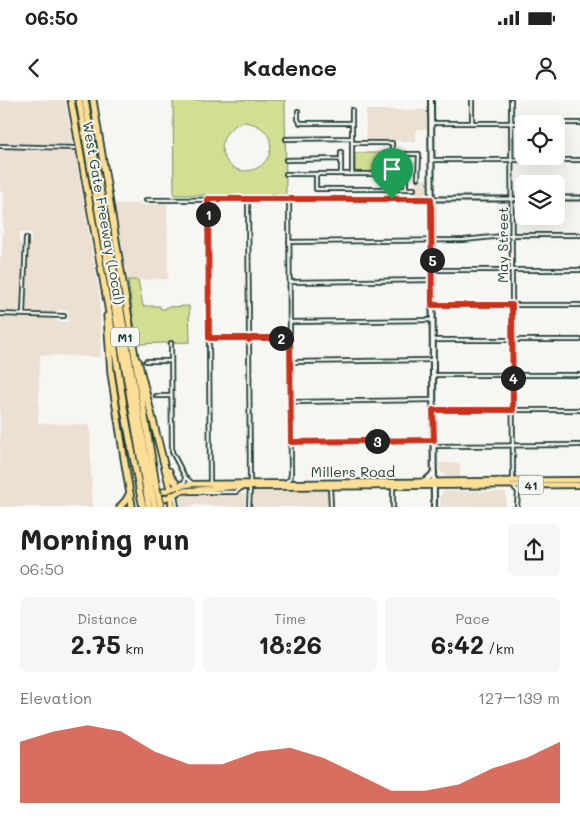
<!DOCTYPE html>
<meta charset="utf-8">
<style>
body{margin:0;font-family:Mali,sans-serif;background:#f6f6f6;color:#222;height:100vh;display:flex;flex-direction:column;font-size:19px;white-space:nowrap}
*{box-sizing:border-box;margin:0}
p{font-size:16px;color:#767676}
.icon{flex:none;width:28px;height:28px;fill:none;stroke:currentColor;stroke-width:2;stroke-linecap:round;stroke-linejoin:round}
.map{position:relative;height:407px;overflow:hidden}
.panel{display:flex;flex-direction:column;background:#fff;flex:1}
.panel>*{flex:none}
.tools{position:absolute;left:515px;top:15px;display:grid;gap:10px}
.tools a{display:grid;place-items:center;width:50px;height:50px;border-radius:8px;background:#fff;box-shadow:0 5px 20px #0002;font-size:25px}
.pin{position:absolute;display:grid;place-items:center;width:42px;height:42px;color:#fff;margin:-51px -21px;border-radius:50% 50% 50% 0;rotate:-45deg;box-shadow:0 0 5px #0007}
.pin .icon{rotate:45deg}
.km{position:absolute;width:25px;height:25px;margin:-12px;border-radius:50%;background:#222;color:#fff;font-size:14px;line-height:25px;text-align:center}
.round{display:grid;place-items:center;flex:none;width:52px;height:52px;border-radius:8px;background:#f6f6f6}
.head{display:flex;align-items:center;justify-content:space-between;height:85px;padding:0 20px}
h1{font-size:28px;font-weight:800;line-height:38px}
.figures{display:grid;grid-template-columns:repeat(3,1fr);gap:8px;height:85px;padding:5px 20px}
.figures div{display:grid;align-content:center;border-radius:8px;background:#f6f6f6;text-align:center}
.figures b{font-size:25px;font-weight:800}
.figures small{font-size:14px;font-weight:400}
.figures p{font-size:14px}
.chart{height:140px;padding:10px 20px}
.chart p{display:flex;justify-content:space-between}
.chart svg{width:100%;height:90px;margin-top:5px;fill:#c8321e;opacity:.7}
.status{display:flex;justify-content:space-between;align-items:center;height:35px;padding:0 25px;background:#fff;direction:ltr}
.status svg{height:14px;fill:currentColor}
header{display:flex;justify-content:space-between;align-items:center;height:65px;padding:0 20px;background:#fff;font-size:22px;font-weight:800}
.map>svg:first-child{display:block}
</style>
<div class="status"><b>06:50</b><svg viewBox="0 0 49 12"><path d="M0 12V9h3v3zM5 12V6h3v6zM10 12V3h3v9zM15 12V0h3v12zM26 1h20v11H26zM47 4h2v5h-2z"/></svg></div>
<header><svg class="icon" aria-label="back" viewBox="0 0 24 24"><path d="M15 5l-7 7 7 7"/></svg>Kadence<svg class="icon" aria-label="person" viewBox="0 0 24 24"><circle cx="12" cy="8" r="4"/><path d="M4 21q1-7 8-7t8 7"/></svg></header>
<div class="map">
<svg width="580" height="407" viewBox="0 0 580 407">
<rect width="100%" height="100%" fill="#f6f6f2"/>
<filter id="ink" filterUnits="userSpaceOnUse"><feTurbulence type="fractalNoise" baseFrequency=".02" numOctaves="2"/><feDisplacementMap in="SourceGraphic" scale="10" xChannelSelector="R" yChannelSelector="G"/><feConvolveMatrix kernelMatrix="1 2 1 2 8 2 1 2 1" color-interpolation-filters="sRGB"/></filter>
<g filter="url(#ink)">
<path fill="#ece0d2" d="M 0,0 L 65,0 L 73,45 L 0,43 Z
M 366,10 L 427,10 L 427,29 L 416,29 L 416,41 L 366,41 Z
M 0,49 L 75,52 L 100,198 L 101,257 L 40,255 L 38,323 L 88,325 L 90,326 L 92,407 L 0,407 L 0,217 L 55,219 L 59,222 L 68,222 L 68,211 L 60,210 L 56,213 L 28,212 L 26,209 L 28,145 L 31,141 L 31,133 L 20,132 L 19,141 L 22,145 L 20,209 L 17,211 L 0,211 L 0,157 L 2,156 L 4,93 L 0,92 Z
M 415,79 L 427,79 L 427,95 L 415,95 Z
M 114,104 L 143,104 L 147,106 L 149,104 L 167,104 L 168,179 L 128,180 Z
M 439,363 L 460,363 L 460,377 L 446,377 L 440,371 Z
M 252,389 L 330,390 L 330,407 L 252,407 Z
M 444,391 L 506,392 L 506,407 L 440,407 L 440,396 Z
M 245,394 L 245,407 L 191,405 L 191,407 L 180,407 L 179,398 L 181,395 Z"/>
<path fill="#d2df92" stroke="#788e63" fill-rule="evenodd" d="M 173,0 L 285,0 L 286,95 L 174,95 ZM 243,22 C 259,23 274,33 270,52 C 268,59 263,66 255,69 C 224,81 206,34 243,22 Z
M 355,53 L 387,53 L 388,73 L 355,73 Z
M 128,180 L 138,180 L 143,206 L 160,206 L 160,209 L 166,209 L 166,207 L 189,206 L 190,242 L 137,244 Z"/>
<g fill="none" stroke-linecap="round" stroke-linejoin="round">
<defs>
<path id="minor" d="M 472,0 L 472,23
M 511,0 L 513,381
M 352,10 L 352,74
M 298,11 L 298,19 L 300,23 L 352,23
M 432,23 L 580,23
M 286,39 L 352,38
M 352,43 L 392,43 L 392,99
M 0,46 L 74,48
M 341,52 L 341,74
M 392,54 L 419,54 L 418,78
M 286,60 L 341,59
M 432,60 L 580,60
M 286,74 L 392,74
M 316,74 L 316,89 L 414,89
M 406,89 L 406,54
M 248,99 L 249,236
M 146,100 L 431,99
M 208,100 L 210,383
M 289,142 L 464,140 L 512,135 L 580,135
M 432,170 L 580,170
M 290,182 L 432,180
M 432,205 L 580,205
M 0,214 L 64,216
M 23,214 L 26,138
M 290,222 L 432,220
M 209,238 L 247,238
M 251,238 L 290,238
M 249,240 L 250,383
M 433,240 L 580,240
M 171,243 L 172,352 L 185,377 L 192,383
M 146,261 L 171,261
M 290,262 L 433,260
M 433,275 L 580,275
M 156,296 L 171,296
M 291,302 L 433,300
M 434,310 L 580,310
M 291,342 L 433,340
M 434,346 L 580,345
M 285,382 L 290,379 L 291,374 L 289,99
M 179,385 L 185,381 L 185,377
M 330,386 L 331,407
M 393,386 L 393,407
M 513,386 L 518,392
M 190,392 L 236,392 L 241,388
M 175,395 L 177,407
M 249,407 L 250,387
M 517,407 L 518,392 L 520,387"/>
<path id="tertiary" d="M 556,98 L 580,98
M 431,99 L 524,99"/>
<path id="secondary" d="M 431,0 L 434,407
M 425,381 L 434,373"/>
<path id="primary" d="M 156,394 L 179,386 L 193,384 L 580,380
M 159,401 L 181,391 L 232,387 L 580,385"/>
<path id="motorway" d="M 71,0 L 110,218 L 124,308 L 140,393
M 79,0 L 146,390
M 85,0 L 151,388
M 93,0 L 156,385
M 107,216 L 111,273 L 124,358 L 132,406
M 138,261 L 170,388
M 169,371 L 171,377 L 179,386
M 171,395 L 172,407
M 120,407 L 126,400 L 130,393"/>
</defs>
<use href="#minor" stroke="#1f3d34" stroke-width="6"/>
<use href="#tertiary" stroke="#1f3d34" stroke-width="7"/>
<use href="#secondary" stroke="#1f3d34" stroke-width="8"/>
<use href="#primary" stroke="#1f3d34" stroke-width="8"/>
<use href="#motorway" stroke="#1f3d34" stroke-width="9"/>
<use href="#minor" stroke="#f6f6f2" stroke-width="2.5"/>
<use href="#tertiary" stroke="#f6f6f2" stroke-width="3"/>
<use href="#secondary" stroke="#f6f6f2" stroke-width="4"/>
<use href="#primary" stroke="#fcde96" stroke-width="4.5"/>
<use href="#motorway" stroke="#fcde96" stroke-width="5.5"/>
<defs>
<path id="motorway-bridge" d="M 156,385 L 161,407
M 151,388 L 155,407
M 146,390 L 149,407
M 140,393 L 143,407"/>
</defs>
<use href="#motorway-bridge" stroke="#1f3d34" stroke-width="9" stroke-linecap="butt"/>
<use href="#motorway-bridge" stroke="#fcde96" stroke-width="5.5"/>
</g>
</g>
<g fill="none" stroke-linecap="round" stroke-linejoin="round" filter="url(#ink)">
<defs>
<path id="route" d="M 208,99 L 431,99 L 432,205 L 512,205 L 513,310 L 433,310 L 434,340 L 291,342 L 290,238 L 251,238 L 249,240 L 247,238 L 209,238 Z"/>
</defs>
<use href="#route" stroke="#fff" stroke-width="10"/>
<use href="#route" stroke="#c8321e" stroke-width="6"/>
</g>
<g text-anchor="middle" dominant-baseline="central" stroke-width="4" stroke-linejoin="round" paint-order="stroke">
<g fill="#f6f6f2" stroke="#60746d" stroke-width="1">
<rect x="111" y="227.5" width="28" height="19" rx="4"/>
<rect x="518.5" y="375.5" width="25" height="19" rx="4"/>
</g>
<g font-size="12" font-weight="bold" fill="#1f3d34">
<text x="125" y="237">M1</text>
<text x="531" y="385">41</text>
</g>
<g font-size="14" fill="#1f3d34" stroke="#f6f6f2">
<text transform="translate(104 113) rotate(80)">West Gate Freeway (Local)</text>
<text transform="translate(502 145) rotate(-90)">May Street</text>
<text x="353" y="371">Millers Road</text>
</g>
</g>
</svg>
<div class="tools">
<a><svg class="icon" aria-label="locate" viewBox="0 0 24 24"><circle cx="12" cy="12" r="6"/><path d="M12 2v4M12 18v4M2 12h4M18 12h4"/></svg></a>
<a><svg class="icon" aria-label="layers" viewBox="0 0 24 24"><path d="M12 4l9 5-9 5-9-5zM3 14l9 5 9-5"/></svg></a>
</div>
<div class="pin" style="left:392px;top:99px;background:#1e9e55"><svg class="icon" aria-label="arrive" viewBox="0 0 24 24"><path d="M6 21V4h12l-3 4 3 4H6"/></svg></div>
<b class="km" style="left:208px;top:114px">1</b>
<b class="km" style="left:281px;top:238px">2</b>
<b class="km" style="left:377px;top:341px">3</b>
<b class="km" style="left:513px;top:278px">4</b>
<b class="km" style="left:432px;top:160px">5</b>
</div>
<section class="panel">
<div class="head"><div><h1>Morning run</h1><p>06:50</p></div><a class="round"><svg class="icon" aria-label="share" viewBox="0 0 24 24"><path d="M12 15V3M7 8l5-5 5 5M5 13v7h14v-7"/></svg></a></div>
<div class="figures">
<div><p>Distance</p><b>2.75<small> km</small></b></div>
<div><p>Time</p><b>18:26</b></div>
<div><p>Pace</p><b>6:42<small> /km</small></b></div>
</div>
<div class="chart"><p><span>Elevation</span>127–139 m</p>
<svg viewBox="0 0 160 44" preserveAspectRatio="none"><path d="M0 44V14L10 9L20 6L30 9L40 19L50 25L60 25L70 19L80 17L90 22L100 30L110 38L120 38L130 35L140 27L150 22L160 14V44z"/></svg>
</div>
</section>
